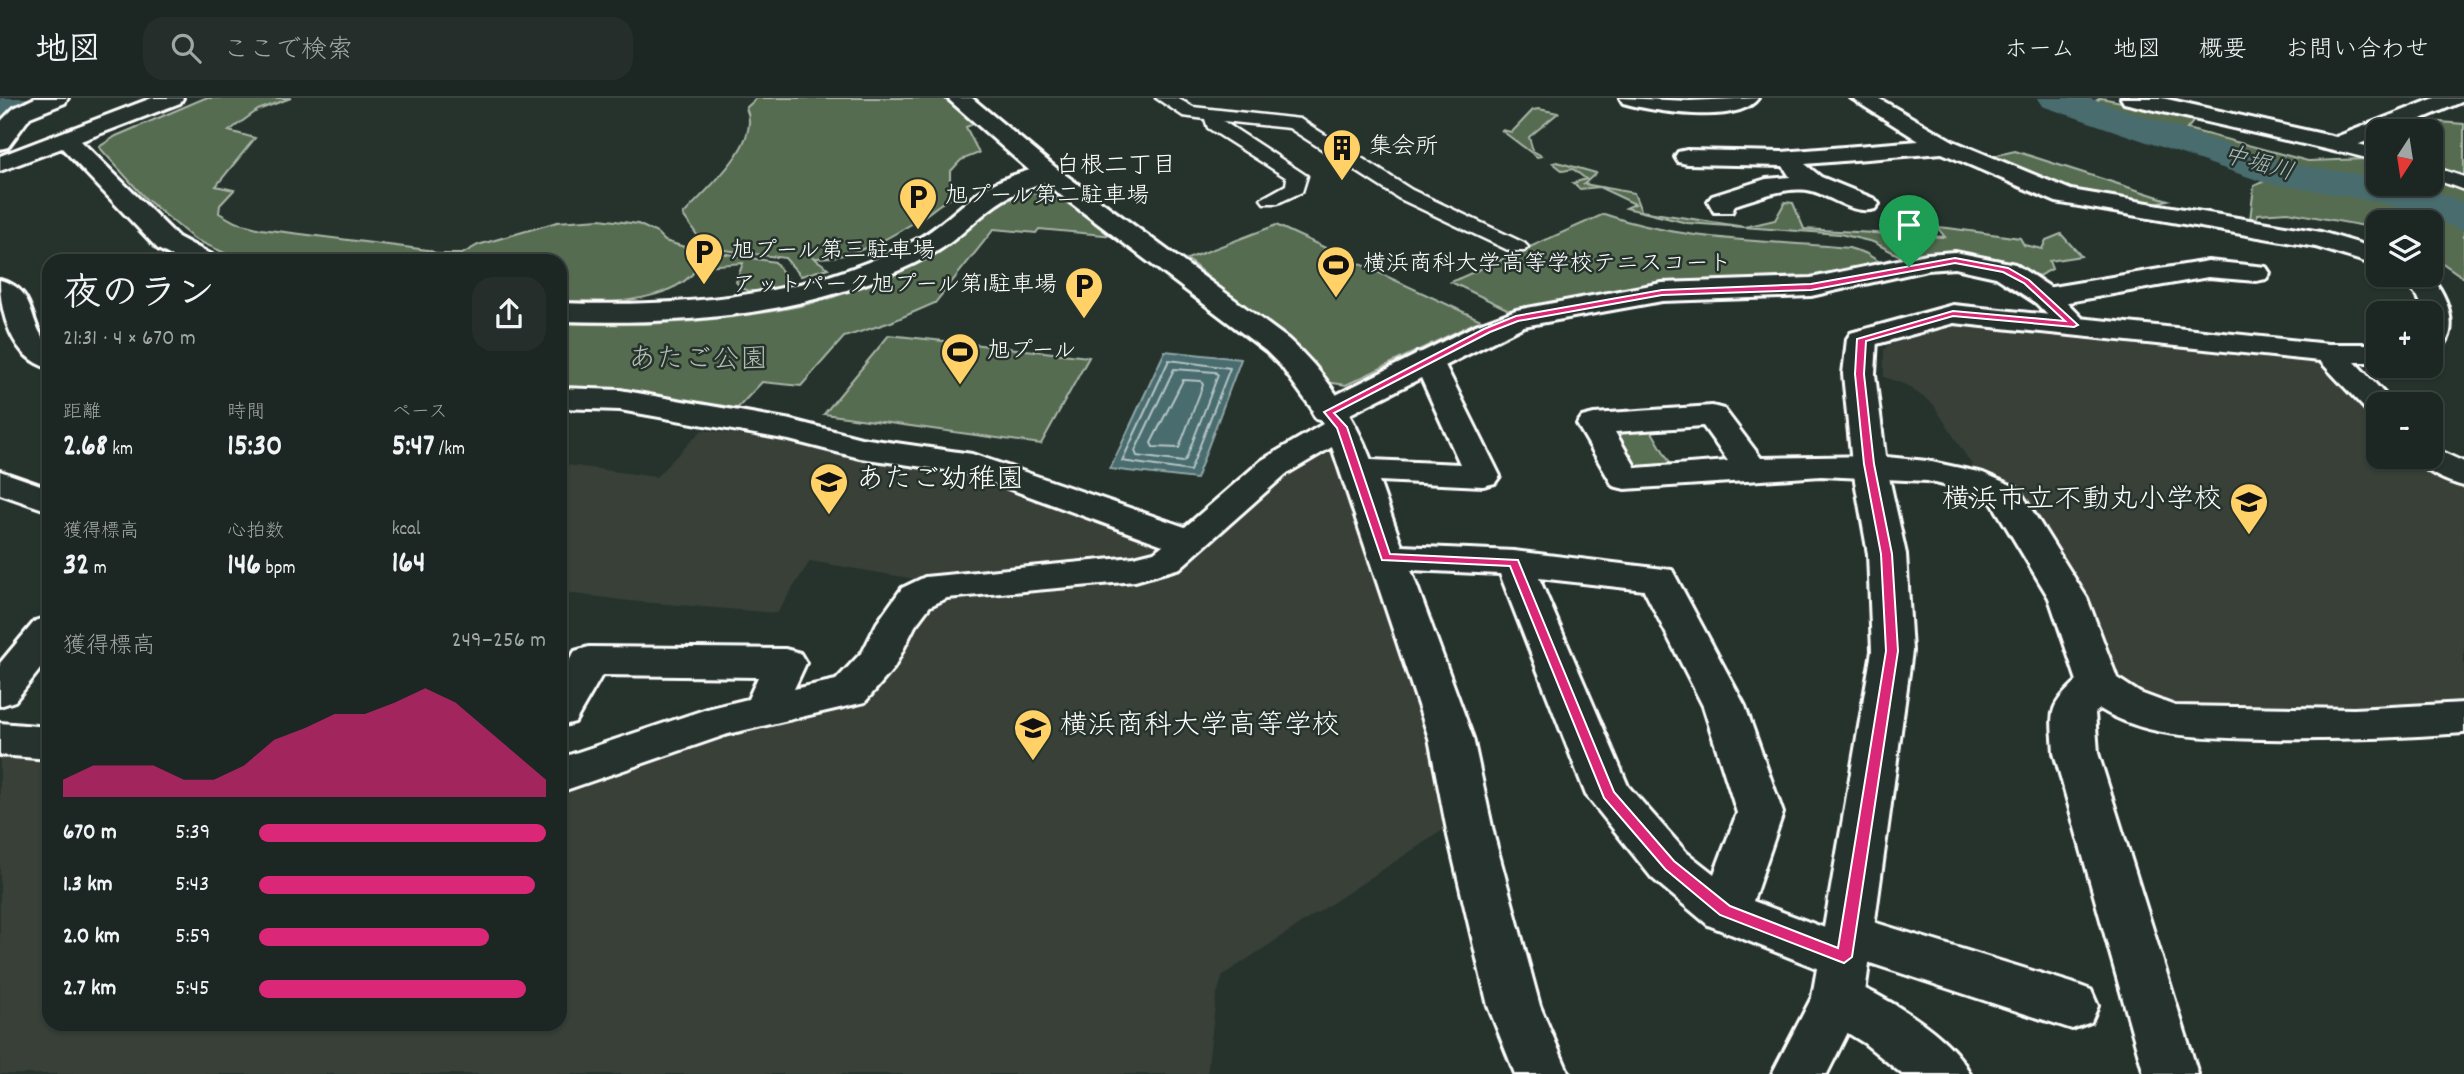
<!DOCTYPE html>
<html lang="ja">
<meta charset="utf-8">
<style>
body{margin:0;font-family:Dekko,"Klee One",sans-serif;background:#252e2a;color:#f1f3f6;height:100vh;display:flex;flex-direction:column;font-size:26px;white-space:nowrap}
*{box-sizing:border-box;margin:0}
p{font-size:23px;color:#a0a5a5}
.icon{flex:none;width:38px;height:38px;fill:none;stroke:currentColor;stroke-width:2;stroke-linecap:round;stroke-linejoin:round}
.map{position:relative;flex:1;overflow:hidden}
.sheet{position:absolute;left:42px;top:156px;width:525px;height:777px;display:flex;flex-direction:column;background:#1c2622;border-radius:21px;box-shadow:0 2px 5px #0004,0 0 0 2px #3a4340}
.sheet>*{flex:none}
.needle{width:46px;rotate:192deg}
.buttons{position:absolute;left:2366px;top:21px;display:grid;gap:14px}
.buttons a{display:grid;place-items:center;width:77px;height:77px;border-radius:14px;background:#1c2622;box-shadow:0 2px 5px #0004,0 0 0 2px #3a4340;font-size:35px}
.pin{position:absolute;display:grid;place-items:center;width:60px;height:60px;color:#fff;margin:-72px -30px;border-radius:50% 50% 50% 0;rotate:-45deg;box-shadow:0 0 7px #0007}
.pin .icon{rotate:45deg}
.round{display:grid;place-items:center;flex:none;width:74px;height:74px;border-radius:21px;background:#252e2a}
.headline{display:flex;align-items:center;justify-content:space-between;height:119px;padding:0 21px}
h1{font-size:38px;font-weight:700;line-height:52px}
.figures{display:grid;grid-template-columns:repeat(3,1fr);gap:10px;height:119px;padding:7px 21px}
.figures div{display:grid;align-content:center}
.figures b{font-size:30px;font-weight:700}
.figures small{font-size:19px;font-weight:400}
.figures p{font-size:19px}
.chart{height:196px;padding:14px 21px}
.chart p{display:flex;justify-content:space-between}
.chart svg{width:100%;height:126px;margin-top:7px;fill:#db2777;opacity:.7}
ul{padding:0 21px;list-style:none;font-size:23px}
li{display:grid;grid-template-columns:112px 84px 1fr;align-items:center;height:52px}
li i{height:18px;border-radius:9px;background:#db2777}
header{display:flex;align-items:center;gap:42px;box-sizing:border-box;height:98px;padding:0 35px;background:#1c2622;border-bottom:2px solid #3a4340}
header strong{font-size:33px}
nav{display:flex;gap:38px;margin-inline-start:auto;font-size:24px}
.search{width:490px;height:63px;background:#252e2a;display:flex;align-items:center;gap:18px;box-sizing:border-box;padding:0 24px;border-radius:21px;color:#a0a5a5;font-size:26px}
.map>svg:first-child{display:block}
</style>
<header>
<strong>地図</strong>
<div class="search"><svg class="icon" aria-label="search" viewBox="0 0 24 24"><circle cx="10" cy="10" r="6"/><path d="M15 15l6 6"/></svg>ここで検索</div>
<nav><a>ホーム</a><a>地図</a><a>概要</a><a>お問い合わせ</a></nav>
</header>
<div class="map">
<svg width="2464" height="976" viewBox="0 0 2464 976">
<rect width="100%" height="100%" fill="#26332d"/>
<filter id="ink" filterUnits="userSpaceOnUse"><feTurbulence type="fractalNoise" baseFrequency=".0143" numOctaves="2"/><feDisplacementMap in="SourceGraphic" scale="14" xChannelSelector="R" yChannelSelector="G"/><feConvolveMatrix kernelMatrix="1 2 1 2 8 2 1 2 1" color-interpolation-filters="sRGB"/></filter>
<g filter="url(#ink)">
<path fill="#394137" d="M 1963,225 L 2307,260 L 2325,268 L 2378,322 L 2378,359 L 2416,359 L 2464,387 L 2464,610 L 2190,622 L 2118,595 L 1933,306 L 1906,287 L 1884,279 L 1884,252 L 1888,247 Z
M 702,332 L 791,344 L 836,357 L 956,374 L 1019,391 L 1177,446 L 1138,462 L 927,483 L 810,463 L 777,515 L 629,503 L 560,494 L 560,366 L 656,379 Z
M 1334,342 L 1340,347 L 1355,420 L 1436,641 L 1449,728 L 1223,877 L 1216,899 L 1207,976 L 0,976 L 0,653 L 49,655 L 49,926 L 560,926 L 560,684 L 723,631 L 853,605 L 932,498 L 1139,477 Z"/>
<path fill="#566c51" stroke="#aab6a8" stroke-width="2" d="M 205,0 L 291,0 L 258,12 L 229,33 L 255,40 L 216,88 L 234,92 L 220,107 L 219,115 L 235,124 L 261,131 L 428,152 L 438,156 L 462,156 L 478,147 L 557,124 L 600,121 L 638,126 L 657,135 L 665,143 L 704,155 C 691,206 602,207 560,203 L 560,163 L 242,163 L 194,141 L 145,100 L 99,49 L 116,38 Z
M 757,0 L 947,0 L 976,25 L 966,29 L 979,55 L 961,62 L 950,74 L 950,85 L 965,98 C 944,99 938,109 921,120 C 888,141 855,161 814,160 L 828,170 L 801,178 L 785,160 L 717,151 L 702,144 L 683,117 C 705,92 763,45 746,10 Z
M 2101,0 L 2197,19 L 2187,31 L 2308,63 L 2366,61 L 2371,54 L 2378,56 L 2378,86 L 2431,86 L 2431,33 L 2393,31 L 2415,22 L 2464,26 L 2464,180 L 2431,157 L 2431,124 L 2378,124 L 2378,154 L 2366,149 L 2365,128 L 2288,114 L 2258,116 L 2255,123 L 2250,122 L 2254,88 L 2286,73 L 2175,38 L 2102,10 L 2095,3 Z
M 1539,11 L 1558,15 L 1529,39 L 1533,53 L 1542,58 L 1537,59 L 1501,32 L 1512,34 L 1533,12 Z
M 2015,53 L 2168,102 L 2153,106 L 2055,90 L 1984,60 Z
M 1557,64 L 1596,75 L 1584,86 L 1634,95 L 1641,113 L 1745,129 L 1775,122 L 1785,104 L 1793,105 L 1804,131 L 1945,139 L 1937,129 L 1948,130 L 2020,140 L 2024,147 L 2042,151 L 2046,142 L 2061,136 L 2081,158 L 2049,163 L 2052,171 L 2039,178 L 2010,167 L 1904,160 L 1873,144 L 1840,136 L 1687,125 L 1626,110 L 1635,106 L 1599,89 L 1580,91 L 1573,85 L 1586,81 L 1573,71 L 1563,73 L 1553,65 Z
M 1032,95 L 1065,101 L 1114,138 L 1039,131 L 1036,135 L 994,131 L 935,205 L 891,224 L 844,239 L 801,288 L 762,284 L 734,314 L 635,293 L 560,291 L 560,225 C 639,229 722,224 800,208 C 843,199 885,180 925,162 C 967,142 987,101 1032,95 Z
M 1604,116 C 1684,144 1766,142 1849,150 L 1865,155 L 1885,167 L 1819,183 L 1666,186 L 1513,214 L 1451,184 Z
M 1276,127 L 1481,222 L 1346,287 L 1326,284 L 1292,243 L 1241,207 L 1187,161 Z
M 709,153 L 775,164 L 792,187 C 775,191 747,201 736,184 L 743,165 L 705,168 Z
M 889,237 L 1089,259 L 1041,346 L 824,316 Z
M 1648,327 L 1673,370 L 1632,373 L 1606,328 Z"/>
<path fill="#496c6e" stroke="#92a7a8" stroke-width="2" d="M 1165,253 L 1241,261 L 1196,381 L 1110,371 Z"/>
<g fill="none" stroke-linecap="round" stroke-linejoin="round">
<path stroke="#b6c4c5" stroke-width="2" d="M 1169,262 L 1230,270 L 1190,373 L 1122,363 Z
M 1174,271 L 1215,274 L 1218,277 L 1186,361 L 1183,364 L 1137,358 L 1135,353 Z
M 1183,282 L 1201,283 L 1203,287 L 1179,350 L 1153,349 L 1151,345 Z"/>
<path fill="#496c6e" fill-rule="evenodd" d="M 0,0 L 52,0 L 47,8 L 0,21 Z
M 2037,0 L 2089,0 L 2282,65 L 2377,79 L 2378,86 C 2408,86 2436,92 2464,105 L 2464,133 L 2419,115 L 2374,103 L 2263,84 L 2042,8 Z"/>
<defs>
<path id="pedestrian" d="M 1156,0 L 1177,0 L 1193,9 L 1300,21 L 1412,92 L 1524,145 L 1528,149 L 1524,153 L 1510,153 L 1398,100 L 1289,30 L 1223,23 L 1307,78 L 1302,94 L 1278,105 L 1264,105 L 1261,101 L 1286,87 L 1287,80 L 1208,30 L 1205,21 L 1183,18 Z
M 2338,41 L 2378,51 L 2378,63 L 2331,51 L 2329,47 L 2331,43 Z
M 2431,68 L 2464,79 L 2464,92 L 2431,80 Z"/>
<path id="minor" d="M 35,0 L 68,0 L 65,5 L 30,19 L 8,49 L 0,51 L 0,24 L 14,10 Z
M 947,0 L 972,0 L 1056,70 L 1288,241 C 1324,273 1354,317 1371,362 L 1460,366 L 1413,262 L 1417,255 L 1428,253 L 1439,255 L 1500,378 L 1495,385 L 1483,388 L 1379,383 L 1402,448 L 1514,453 L 1672,472 L 1745,608 L 1783,715 L 1753,803 L 1825,830 L 1829,822 L 1847,816 L 2072,885 L 2091,892 L 2098,908 L 2091,924 L 2072,931 L 1867,864 L 1862,874 L 1844,881 L 1708,827 L 1652,780 L 1586,697 L 1500,476 L 1411,472 L 1473,640 L 1494,738 L 1540,908 L 1569,976 L 1515,976 L 1488,908 L 1448,738 L 1429,640 L 1332,349 L 1286,376 L 1180,470 L 1135,483 L 947,500 L 930,508 L 915,528 L 894,570 L 865,604 L 728,636 L 560,694 L 560,660 L 707,611 L 748,601 L 758,579 L 602,577 L 575,624 L 560,628 L 560,577 L 575,553 L 589,549 L 785,551 L 800,555 L 806,565 L 794,591 L 836,582 L 863,553 L 877,525 L 902,490 L 925,479 L 1134,459 L 1154,454 L 1163,447 L 966,375 L 860,360 L 789,342 L 620,312 L 560,310 L 560,290 L 620,292 L 791,322 L 861,340 L 972,356 L 1185,429 L 1262,362 L 1323,326 L 1281,268 L 1266,253 L 1038,80 ZM 1539,480 L 1644,492 L 1703,608 L 1737,715 L 1714,776 L 1686,754 L 1628,688 Z
M 1620,0 L 1689,3 L 1758,0 C 1739,28 1651,13 1623,5 Z
M 1851,0 L 1878,0 L 1953,43 L 2071,92 L 2321,134 L 2378,151 L 2378,168 L 2316,149 L 2056,104 L 1942,55 L 1805,66 L 1821,79 L 1875,101 L 1879,106 L 1875,111 C 1853,117 1833,99 1812,93 C 1789,87 1757,100 1735,107 L 1732,114 L 1714,114 L 1708,103 L 1712,98 L 1766,81 L 1790,79 L 1783,68 L 1687,66 L 1678,64 L 1675,59 L 1678,54 L 1687,52 L 1782,54 L 1919,43 Z
M 2121,0 L 2162,0 L 2336,39 L 2435,0 L 2464,0 L 2464,3 L 2393,33 L 2378,33 L 2378,39 L 2338,54 L 2124,5 Z
M 2208,163 L 2266,169 L 2270,175 L 2266,181 L 2256,183 L 2208,179 L 2046,208 L 2036,205 L 2032,199 L 2036,193 L 2046,190 Z
M 2398,177 L 2429,177 C 2450,197 2464,245 2431,255 L 2431,215 L 2425,215 L 2418,199 Z
M 0,182 C 39,192 26,225 49,246 L 49,270 C 12,261 0,215 0,182 Z
M 1953,207 L 2329,246 L 2378,246 L 2378,264 L 2355,264 L 2394,306 L 2378,306 L 2378,316 L 2367,313 L 2320,263 L 1954,225 L 1862,250 L 1851,247 L 1847,241 L 1851,235 Z
M 1712,308 L 1724,311 L 1761,360 L 1876,358 L 1927,363 L 1983,375 L 2018,390 L 2087,500 L 2117,580 L 2140,595 L 2175,608 L 2354,611 L 2464,605 L 2464,635 C 2398,640 2332,642 2266,641 C 2208,639 2151,642 2100,611 L 2095,615 L 2098,655 L 2198,976 L 2144,976 L 2054,655 C 2052,615 2046,611 2077,583 L 2049,500 L 1992,405 L 1960,391 L 1927,383 L 1821,378 L 1625,391 L 1613,388 L 1577,326 L 1582,319 L 1594,316 ZM 1703,328 L 1728,363 L 1636,370 L 1615,334 Z
M 2431,349 L 2464,364 L 2464,388 C 2447,384 2424,374 2414,359 L 2431,359 Z
M 0,373 L 49,390 L 49,413 L 0,396 Z
M 49,519 L 49,560 L 15,603 L 0,608 L 0,565 L 35,523 Z
M 0,625 L 49,629 L 49,661 L 0,657 Z
M 1838,879 C 1879,894 1952,936 1970,976 L 1902,976 L 1864,945 L 1820,918 L 1812,902 L 1820,886 Z"/>
<path id="tertiary" d="M 152,0 L 183,0 L 180,5 L 81,43 L 178,139 L 212,157 L 216,163 L 181,163 L 158,151 L 62,50 L 0,73 L 0,58 Z
M 1047,68 L 1056,70 L 1059,75 L 1056,80 C 1036,87 1015,93 997,106 C 975,121 958,142 934,155 C 821,217 687,227 560,223 L 560,205 C 681,209 805,201 914,143 C 938,131 956,111 978,95 C 998,81 1023,73 1047,68 Z
M 1955,154 L 2015,166 L 2056,193 L 2089,227 L 2085,233 L 2074,236 L 2063,233 L 2036,205 L 1996,179 L 1955,170 L 1927,172 L 1811,198 L 1662,203 L 1524,228 L 1340,321 L 1328,324 L 1316,321 L 1312,314 L 1316,307 L 1476,227 L 1516,212 L 1662,185 L 1811,180 L 1927,156 Z
M 1862,232 L 1873,235 L 1877,241 L 1875,276 L 1886,366 L 1906,456 L 1912,553 L 1864,902 L 1827,976 L 1772,976 L 1812,899 L 1872,553 L 1868,456 L 1852,366 L 1843,276 L 1847,241 L 1851,235 Z"/>
</defs>
<use href="#pedestrian" stroke="#fff" stroke-width="5"/>
<use href="#minor" stroke="#fff" stroke-width="6"/>
<use href="#tertiary" stroke="#fff" stroke-width="6"/>
<use href="#pedestrian" fill="#26332d" fill-rule="evenodd"/>
<use href="#minor" fill="#26332d" fill-rule="evenodd"/>
<use href="#tertiary" fill="#26332d" fill-rule="evenodd"/>
</g>
</g>
<path fill="#db2777" stroke="#fff" stroke-width="2" fill-rule="evenodd" d="M 1955,160 L 2008,170 L 2029,182 L 2078,227 L 2074,229 L 1953,218 L 1866,243 L 1864,276 L 1874,366 L 1892,456 L 1898,553 L 1852,859 L 1844,865 L 1720,817 L 1665,771 L 1604,700 L 1510,468 L 1382,462 L 1337,330 L 1324,314 L 1484,231 L 1516,218 L 1662,192 L 1811,186 ZM 1955,165 L 2003,174 L 2024,185 L 2065,223 L 1953,213 L 1857,241 L 1855,276 L 1864,366 L 1881,456 L 1886,553 L 1838,850 L 1730,808 L 1674,763 L 1614,694 L 1518,462 L 1390,456 L 1347,329 L 1334,315 L 1490,234 L 1518,223 L 1662,197 L 1811,192 Z"/>
<defs>
<symbol id="building-pin" viewBox="-11 -11 22 30"><path d="M0 17L-7.5 6A9.5 9.5 0 1 1 7.5 6Z" fill="#ffd166" stroke="#26332d"/><path d="M-4-6H4V6H1V3H-1V6H-4ZM-2.5-4.3h1.7v1.8h-1.7ZM.8-4.3h1.7v1.8H.8ZM-2.5-1h1.7V.8h-1.7ZM.8-1h1.7V.8H.8Z" fill="#111"/></symbol>
<symbol id="parking-pin" viewBox="-11 -11 22 30"><path d="M0 17L-7.5 6A9.5 9.5 0 1 1 7.5 6Z" fill="#ffd166" stroke="#26332d"/><path d="M-3.5-5.5H1a3.5 3.5 0 0 1 0 7H-1V5.5H-3.5ZM-1-3.4V-.6H.8a1.4 1.4 0 0 0 0-2.8Z" fill="#111"/></symbol>
<symbol id="stadium-pin" viewBox="-11 -11 22 30"><path d="M0 17L-7.5 6A9.5 9.5 0 1 1 7.5 6Z" fill="#ffd166" stroke="#26332d"/><path d="M0-5a6.5 5 0 1 0 0 10a6.5 5 0 1 0 0-10ZM-3.5-1.8h7v3.6h-7Z" fill="#111"/></symbol>
<symbol id="school-pin" viewBox="-11 -11 22 30"><path d="M0 17L-7.5 6A9.5 9.5 0 1 1 7.5 6Z" fill="#ffd166" stroke="#26332d"/><path d="M0-5L7-2L0 1L-7-2ZM-4 1L0 2.5L4 1V4Q0 6-4 4Z" fill="#111"/></symbol>
</defs>
<g fill-rule="evenodd">
<use href="#building-pin" x="1320" y="28" width="44" height="60"/>
<use href="#parking-pin" x="896" y="77" width="44" height="60"/>
<use href="#parking-pin" x="682" y="132" width="44" height="60"/>
<use href="#stadium-pin" x="1314" y="145" width="44" height="60"/>
<use href="#parking-pin" x="1062" y="166" width="44" height="60"/>
<use href="#stadium-pin" x="938" y="232" width="44" height="60"/>
<use href="#school-pin" x="807" y="362" width="44" height="60"/>
<use href="#school-pin" x="2227" y="382" width="44" height="60"/>
<use href="#school-pin" x="1011" y="608" width="44" height="60"/>
</g>
<g text-anchor="middle" dominant-baseline="central" stroke-width="5" stroke-linejoin="round" paint-order="stroke">
<g font-size="23" fill="#fff" stroke="#26332d" text-anchor="start">
<text x="1369" y="50">集会所</text>
<text x="945" y="99">旭プール第二駐車場</text>
<text x="731" y="154">旭プール第三駐車場</text>
<text x="1363" y="167">横浜商科大学高等学校テニスコート</text>
<text x="1057" y="188" text-anchor="end">アットパーク旭プール第1駐車場</text>
<text x="987" y="254">旭プール</text>
</g>
<g font-size="24" font-style="italic" fill="#adbdbe" stroke="#26332d">
<text transform="translate(2258 67) rotate(16)">中堀川</text>
</g>
<g font-size="24" fill="#fff" stroke="#26332d">
<text x="1116" y="69">白根二丁目</text>
</g>
<g font-size="28" fill="#b3bdb1" stroke="#26332d">
<text x="698" y="264">あたご公園</text>
</g>
<g font-size="28" fill="#fff" stroke="#26332d" text-anchor="start">
<text x="856" y="384">あたご幼稚園</text>
<text x="2222" y="404" text-anchor="end">横浜市立不動丸小学校</text>
<text x="1060" y="630">横浜商科大学高等学校</text>
</g>
</g>
</svg>
<div class="buttons">
<a><svg class="needle" viewBox="-14 -14 28 28"><path d="M0-13l5 13h-10z" fill="#e53935"/><path d="M0 13l5-13h-10z" fill="#a0a5a5"/></svg></a>
<a><svg class="icon" aria-label="layers" viewBox="0 0 24 24"><path d="M12 4l9 5-9 5-9-5zM3 14l9 5 9-5"/></svg></a>
<a>+</a>
<a>−</a>
</div>
<div class="pin" style="left:1909px;top:169px;background:#1e9e55"><svg class="icon" aria-label="arrive" viewBox="0 0 24 24"><path d="M6 21V4h12l-3 4 3 4H6"/></svg></div>
<section class="sheet">
<div class="headline"><div><h1>夜のラン</h1><p>21:31 · 4 × 670 m</p></div><a class="round"><svg class="icon" aria-label="share" viewBox="0 0 24 24"><path d="M12 15V3M7 8l5-5 5 5M5 13v7h14v-7"/></svg></a></div>
<div class="figures">
<div><p>距離</p><b>2.68<small> km</small></b></div>
<div><p>時間</p><b>15:30</b></div>
<div><p>ペース</p><b>5:47<small> /km</small></b></div>
</div>
<div class="figures">
<div><p>獲得標高</p><b>32<small> m</small></b></div>
<div><p>心拍数</p><b>146<small> bpm</small></b></div>
<div><p>kcal</p><b>164</b></div>
</div>
<div class="chart"><p><span>獲得標高</span>249–256 m</p>
<svg viewBox="0 0 160 44" preserveAspectRatio="none"><path d="M0 44V38L10 33L20 33L30 33L40 38L50 38L60 33L70 24L80 20L90 15L100 15L110 11L120 6L130 11L140 20L150 29L160 38V44z"/></svg>
</div>
<ul>
<li><b>670 m</b>5:39<i style="width:100%"></i></li>
<li><b>1.3 km</b>5:43<i style="width:96%"></i></li>
<li><b>2.0 km</b>5:59<i style="width:80%"></i></li>
<li><b>2.7 km</b>5:45<i style="width:93%"></i></li>
</ul>
</section>
</div>
